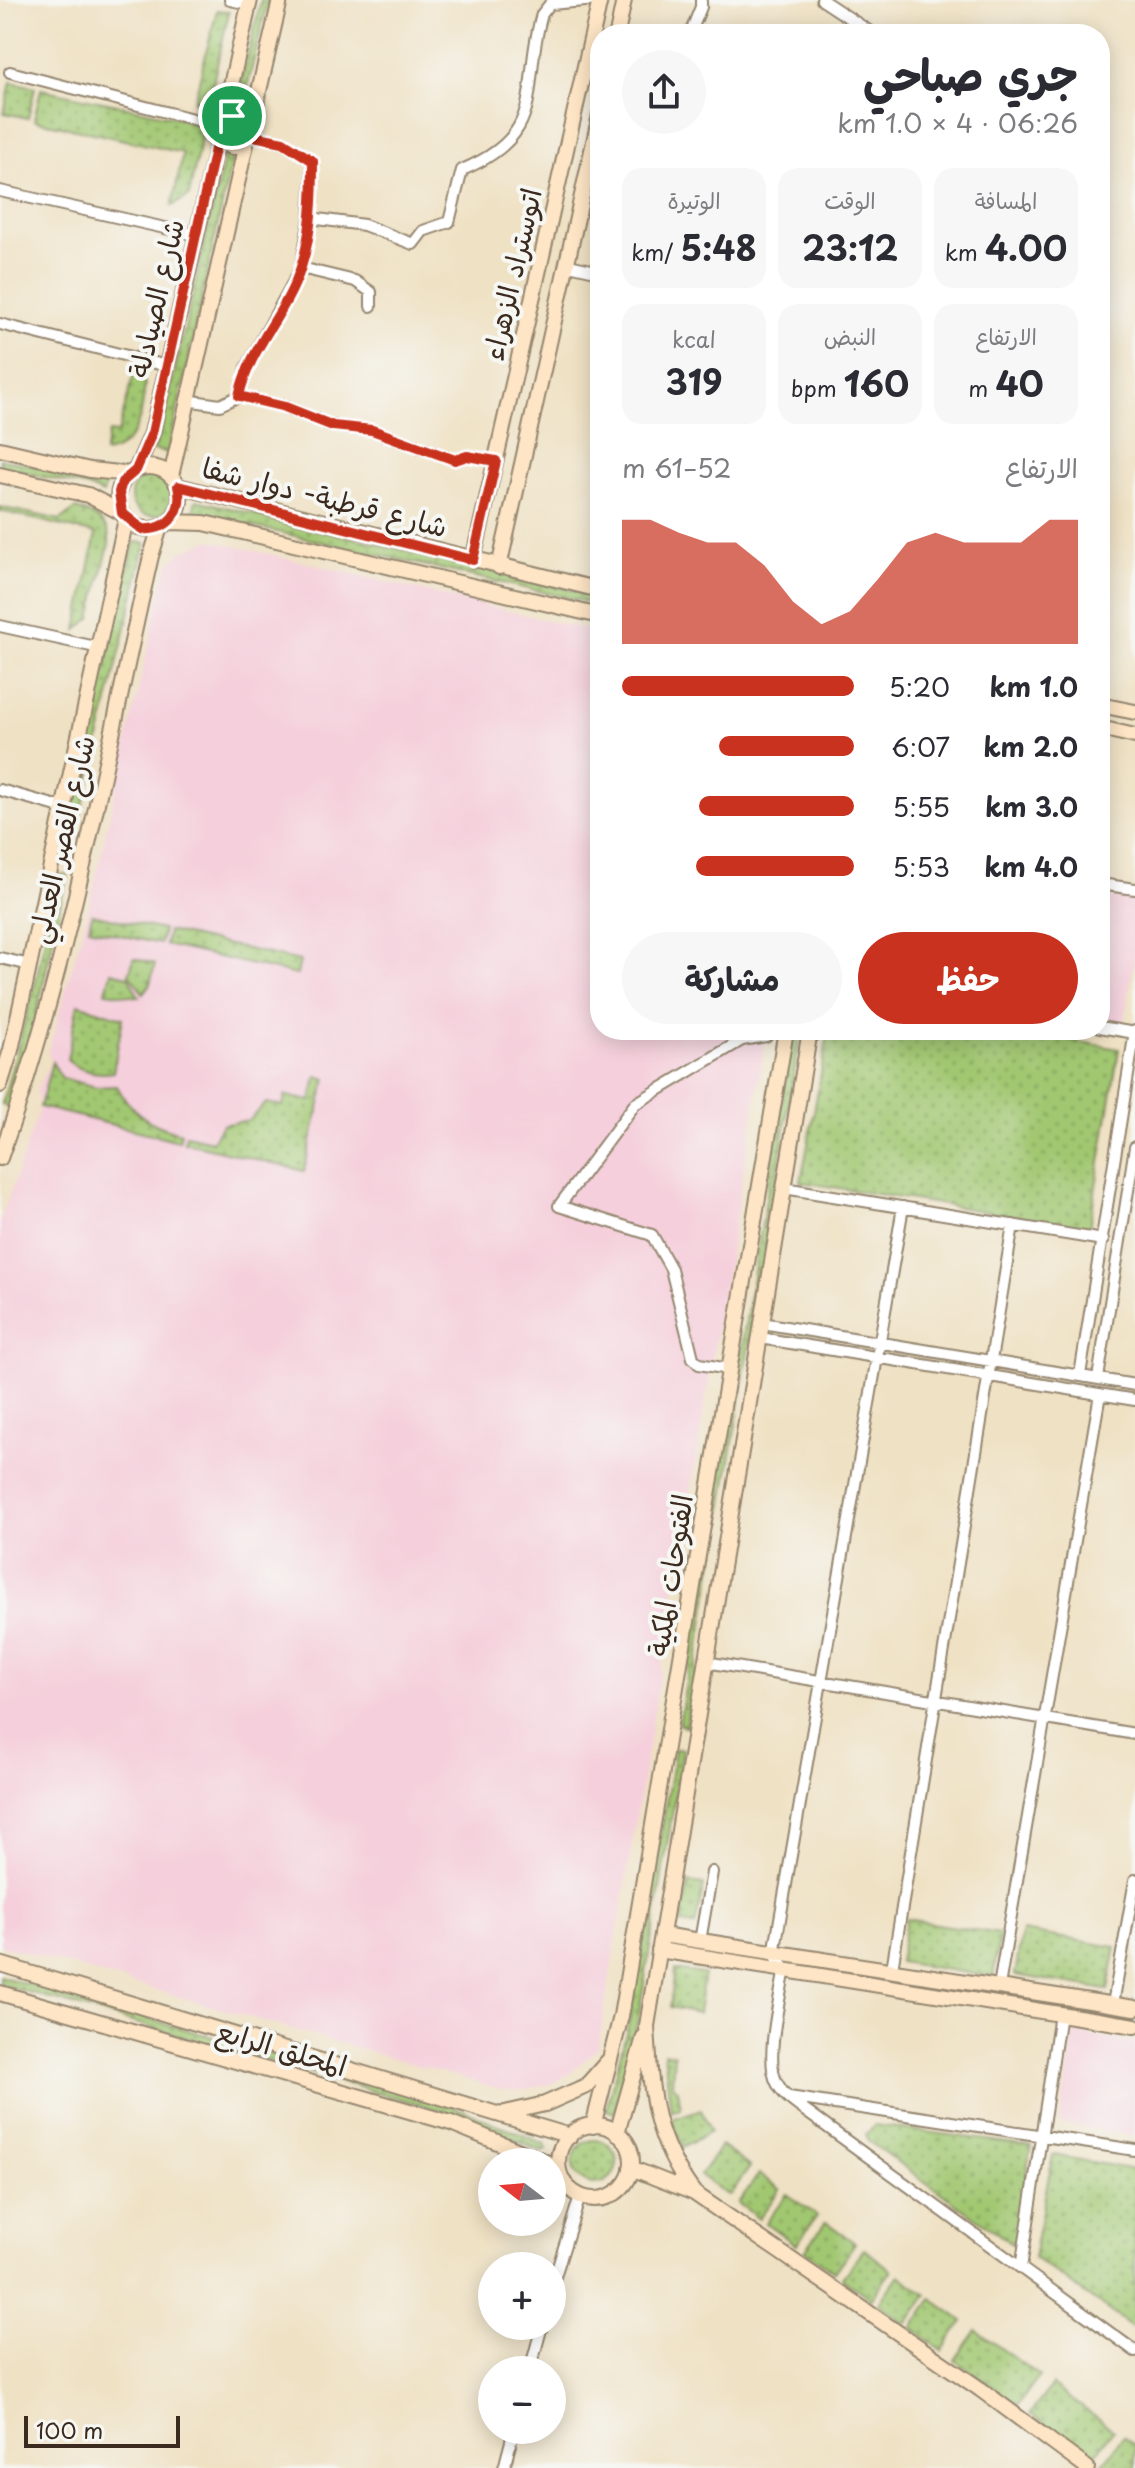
<!DOCTYPE html>
<html lang="ar">
<meta charset="utf-8">
<style>
body{margin:0;font-family:"Playpen Sans","Playpen Sans Arabic",sans-serif;background:#f7f7f7;color:#2b2b33;direction:rtl;height:100vh;display:flex;flex-direction:column;font-size:30px;white-space:nowrap}
*{box-sizing:border-box;margin:0}
p{font-size:26px;color:#7c7c81}
.icon{flex:none;width:44px;height:44px;fill:none;stroke:currentColor;stroke-width:2;stroke-linecap:round;stroke-linejoin:round}
.map{position:relative;flex:1;overflow:hidden;direction:ltr}
.drawer{position:absolute;left:590px;top:24px;width:520px;height:1016px;display:flex;flex-direction:column;background:#fff;border-radius:32px;box-shadow:0 4px 20px #0003;direction:rtl}
.drawer>*{flex:none}
.needle{width:52px;rotate:286deg}
.buttons{position:absolute;left:478px;top:2148px;display:grid;gap:16px}
.buttons a{display:grid;place-items:center;width:88px;height:88px;border-radius:50%;background:#fff;box-shadow:0 4px 20px #0003;font-size:40px}
.scale{position:absolute;left:24px;bottom:20px;width:156px;box-sizing:border-box;padding-left:8px;border:4px solid #3b2a1e;border-top:0;font-size:22px;line-height:28px;white-space:nowrap;color:#3b2a1e;-webkit-text-stroke:6px #f6f6f2;paint-order:stroke}
.pin{position:absolute;display:grid;place-items:center;width:68px;height:68px;color:#fff;margin:-34px;border:4px solid #fff;border-radius:50%;box-shadow:0 2px 8px #0007}
.round{display:grid;place-items:center;flex:none;width:84px;height:84px;border-radius:42px;background:#f7f7f7}
.overview{display:flex;align-items:center;justify-content:space-between;height:136px;padding:0 32px}
h1{font-size:44px;font-weight:700;line-height:60px}
.stats{display:grid;grid-template-columns:repeat(3,1fr);gap:12px;height:136px;padding:8px 32px}
.stats div{display:grid;align-content:center;border-radius:20px;background:#f7f7f7;text-align:center}
.stats b{font-size:34px;font-weight:700}
.stats small{font-size:22px;font-weight:400}
.stats p{font-size:22px}
.chart{height:224px;padding:16px 32px}
.chart p{display:flex;justify-content:space-between}
.chart svg{width:100%;height:144px;margin-top:8px;fill:#c8321e;opacity:.7}
.button{display:flex;gap:16px;margin-top:auto;padding:16px 32px}
.button a{flex:1;height:92px;border-radius:48px;background:#c8321e;color:#fff;font-size:32px;font-weight:700;line-height:92px;text-align:center}
.button a+a{background:#f7f7f7;color:#2b2b33}
ul{padding:0 32px;list-style:none;font-size:26px}
li{display:grid;grid-template-columns:128px 96px 1fr;align-items:center;height:60px}
li i{height:20px;border-radius:10px;background:#c8321e}
.map>svg:first-child{display:block}
</style>
<div class="map">
<svg width="1135" height="2468" viewBox="0 0 1135 2468">
<defs>
<pattern id="green-dots" width="8" height="8" patternUnits="userSpaceOnUse" patternTransform="scale(2)"><rect width="8" height="8" fill="#a1c771"/><path d="M2 2h.1M6 6h.1" fill="none" stroke="#84a25c" stroke-width="1.8" stroke-linecap="round"/></pattern>
</defs>
<rect width="100%" height="100%" fill="#f6f6f2"/>
<filter id="ink" filterUnits="userSpaceOnUse"><feTurbulence type="fractalNoise" baseFrequency=".0125" numOctaves="2"/><feDisplacementMap in="SourceGraphic" scale="16" xChannelSelector="R" yChannelSelector="G"/><feConvolveMatrix kernelMatrix="1 2 1 2 8 2 1 2 1" color-interpolation-filters="sRGB"/></filter>
<filter id="wash" filterUnits="userSpaceOnUse"><feTurbulence type="fractalNoise" baseFrequency=".006" numOctaves="4" result="noise"/><feDisplacementMap in="SourceGraphic" scale="32" xChannelSelector="R" yChannelSelector="G"/><feGaussianBlur stdDeviation="1.8" result="paint"/><feColorMatrix in="noise" values="0 0 0 0 0 0 0 0 0 0 0 0 0 0 0 0 0 1.4 0 .05"/><feComposite in="paint" operator="in"/></filter>
<g filter="url(#wash)">
<rect width="100%" height="100%" fill="#efe1c3"/>
<path fill="#f5cfdb" d="M 210,540 L 600,633 L 600,1030 L 767,1030 L 598,2048 L 568,2075 L 550,2084 L 521,2090 L 503,2090 L 0,1945 L 0,1222 L 40,1107 L 36,1090 L 51,1062 L 48,1053 L 88,911 L 163,582 L 170,563 L 183,551 Z
M 1100,895 L 1135,901 L 1135,957 L 1124,1023 L 1100,1018 Z
M 1074,2032 L 1135,2043 L 1135,2136 L 1059,2123 Z"/>
<path fill="url(#green-dots)" stroke="#6e7848" stroke-width="2" d="M 261,0 L 268,0 L 242,109 L 238,111 L 235,108 Z
M 217,10 L 229,12 L 208,104 L 194,101 Z
M 11,82 L 35,87 L 28,118 L 4,113 Z
M 41,89 L 204,123 L 189,196 L 172,206 L 183,153 L 34,120 Z
M 226,151 L 232,154 L 232,159 L 168,453 L 153,450 L 160,435 Z
M 134,373 L 145,383 C 143,412 137,449 104,453 L 109,432 L 118,433 Z
M 0,459 L 107,479 L 103,494 L 88,487 L 0,467 Z
M131 496a20 20 0 1 1 40 0a20 20 0 1 1-40 0Z
M 196,500 L 600,597 L 600,605 L 193,513 Z
M 0,507 L 60,520 L 76,509 C 93,515 111,522 109,544 L 91,618 L 77,630 L 96,534 L 0,511 Z
M 134,542 L 146,543 L 73,848 L 70,850 L 65,846 Z
M 63,874 L 67,875 L 34,1026 L 7,1107 L 2,1104 L 35,985 L 58,876 Z
M 92,914 L 163,930 L 160,944 L 89,928 Z
M 168,931 L 300,961 L 297,975 L 165,945 Z
M 134,958 L 155,964 L 150,984 L 143,993 L 129,974 Z
M 111,972 L 128,976 L 139,997 L 106,992 Z
M 78,1004 L 123,1018 L 113,1072 C 98,1075 79,1071 67,1060 Z
M 794,1030 L 801,1030 L 686,1726 L 679,1725 Z
M 829,1030 L 1017,1030 L 1119,1049 L 1089,1228 L 801,1182 Z
M 52,1062 L 62,1078 L 96,1087 L 117,1086 C 131,1114 153,1126 181,1133 L 179,1141 L 40,1107 Z
M 317,1076 L 326,1079 L 304,1171 L 184,1142 L 186,1135 L 212,1141 L 222,1125 L 249,1120 L 266,1103 L 283,1106 L 285,1096 L 311,1101 Z
M 675,1749 L 683,1749 L 638,2020 L 614,2113 L 606,2110 L 630,2018 Z
M 689,1883 L 704,1885 L 695,1926 L 681,1923 Z
M 906,1919 L 1000,1934 L 993,1977 L 899,1962 Z
M 1022,1931 L 1116,1947 L 1108,1990 L 1015,1975 Z
M 675,1970 L 704,1974 L 698,2013 L 670,2007 Z
M 0,1976 L 455,2107 L 545,2144 L 547,2149 L 541,2151 L 453,2114 L 0,1984 Z
M 664,2053 L 674,2054 L 672,2085 L 678,2089 L 681,2108 L 671,2111 Z
M 701,2109 L 710,2131 L 683,2148 L 672,2119 Z
M 875,2125 L 1031,2146 L 1014,2245 L 868,2141 L 866,2134 Z
M573 2162a22 22 0 1 1 44 0a22 22 0 1 1-44 0Z
M 721,2146 L 750,2167 L 729,2196 L 700,2175 Z
M 1053,2155 L 1135,2170 L 1135,2329 L 1033,2257 Z
M 759,2174 L 780,2189 L 759,2219 L 738,2203 Z
M 787,2194 L 817,2216 L 796,2245 L 766,2223 Z
M 826,2222 L 855,2243 L 834,2272 L 805,2251 Z
M 864,2249 L 892,2270 L 871,2299 L 842,2278 Z
M 899,2275 L 927,2295 L 906,2324 L 878,2304 Z
M 932,2299 L 963,2321 L 942,2351 L 912,2328 Z
M 976,2330 L 1039,2376 L 1018,2405 L 955,2360 Z
M 1052,2385 L 1113,2430 L 1092,2459 L 1030,2414 Z
M 1123,2436 L 1135,2445 L 1135,2468 L 1105,2468 L 1102,2466 Z"/>
</g>
<g filter="url(#ink)">
<g fill="none" stroke-linecap="round" stroke-linejoin="round">
<defs>
<path id="street" d="M 230,0 L 249,4
M 822,0 L 872,33
M 690,34 L 701,7 L 701,0
M 10,72 L 220,126
M 249,135 L 283,142 L 313,161 L 310,218
M 0,191 L 196,235
M 569,265 L 600,272
M 301,268 L 355,281 L 371,292 L 371,306
M 0,324 L 167,366
M 239,396 L 285,407 L 333,426 L 372,430 L 455,460 L 467,456 L 496,461
M 186,400 L 220,405 L 239,396 L 247,367 L 301,268 L 310,218 L 364,225 L 413,244 L 423,231 L 449,222 L 462,170 C 550,133 520,88 542,14 L 550,4 L 597,0
M 0,626 L 100,648
M 0,790 L 64,808
M 1100,884 L 1135,889
M 0,958 L 30,965
M 1100,1027 L 1135,1033
M 784,1188 L 1103,1240
M 903,1207 L 774,1954 L 785,1968 C 781,1994 764,2060 777,2083 C 783,2095 793,2102 804,2110 L 1135,2351
M 762,1323 L 1135,1385
M 760,1338 L 1135,1400
M 729,1369 L 699,1364 L 693,1358 L 671,1269 L 652,1235 L 559,1206 L 635,1104 L 742,1040 L 766,1036
M 1080,1375 L 1135,1031
M 1098,1378 L 1135,1147
M 706,1662 L 1135,1734
M 700,1941 L 712,1872
M 892,1969 L 1013,1225
M 999,1986 L 1100,1394
M 1113,2004 L 1135,1880
M 789,2097 L 1135,2150
M 1021,2268 L 1060,2014
M 552,2286 L 580,2196
M 530,2370 L 542,2326
M 504,2468 L 514,2430"/>
<path id="secondary" d="M 617,34 L 624,0
M219 132a15 15 0 1 1 30 0a15 15 0 1 1-30 0Z
M 223,121 L 250,0
M 250,130 L 280,0
M 0,449 L 90,470 L 129,474
M118 498a31 31 0 1 1 62 0a31 31 0 1 1-62 0Z
M 136,470 L 152,433 L 219,136
M 0,475 L 88,495 L 122,513
M 171,476 L 247,140
M 178,486 L 600,590
M 170,522 L 204,523 L 600,616
M 473,560 L 600,0
M 499,567 L 600,115
M 1100,705 L 1135,712
M 1100,728 L 1135,736
M 0,1085 L 11,1050 L 126,519
M 0,1158 C 70,964 105,757 151,556 L 160,527
M 662,1935 L 1135,2008
M 659,1950 L 1135,2026
M 0,1964 L 570,2136
M 0,1993 L 451,2123 L 546,2162
M 505,2113 L 545,2104 L 586,2086 L 608,2061
M558 2162a37 37 0 1 1 74 0a37 37 0 1 1-74 0Z
M 593,2126 L 621,2016 L 786,1030
M 617,2133 L 644,2037
M 631,2168 L 694,2193 L 980,2389 L 1087,2468
M 694,2193 C 652,2137 651,2093 647,2026 L 810,1030"/>
</defs>
<use href="#street" stroke="#958670" stroke-width="14"/>
<use href="#secondary" stroke="#958670" stroke-width="18"/>
<use href="#street" stroke="#fff" stroke-width="10"/>
<use href="#secondary" stroke="#fde5c5" stroke-width="14"/>
</g>
</g>
<g fill="none" stroke-linecap="round" stroke-linejoin="round" filter="url(#ink)">
<defs>
<path id="route" d="M 232,116 L 246,121 L 249,135 L 283,142 L 313,161 C 313,195 312,234 301,267 C 287,313 249,348 239,396 L 285,407 L 333,426 L 372,430 L 455,460 L 467,456 L 496,461 L 473,560 L 178,486 C 184,511 169,531 142,529 L 122,513 L 119,492 L 122,482 L 136,470 L 152,433 L 219,131 L 223,121 Z"/>
</defs>
<use href="#route" stroke="#fff" stroke-width="16"/>
<use href="#route" stroke="#c8321e" stroke-width="10"/>
</g>
<g text-anchor="middle" dominant-baseline="central" stroke-width="8" stroke-linejoin="round" paint-order="stroke">
<g font-size="28" fill="#3b2a1e" stroke="#f6f6f2">
<text transform="translate(511 274) rotate(-77)">اتوستراد الزهراء</text>
<text transform="translate(155 298) rotate(-77)">شارع الصيادلة</text>
<text transform="translate(325 496) rotate(14)">شارع قرطبة- دوار شفا</text>
<text transform="translate(60 839) rotate(-77)">شارع القصر العدلي</text>
<text transform="translate(669 1575) rotate(-81)">الفتوحات المكية</text>
<text transform="translate(282 2047) rotate(16)">المحلق الرابع</text>
</g>
</g>
</svg>
<div class="buttons">
<a><svg class="needle" viewBox="-14 -14 28 28"><path d="M0-13l5 13h-10z" fill="#e53935"/><path d="M0 13l5-13h-10z" fill="#7c7c81"/></svg></a>
<a>+</a>
<a>−</a>
</div>
<div class="scale">100 m</div>
<div class="pin" style="left:232px;top:116px;background:#1e9e55"><svg class="icon" aria-label="arrive" viewBox="0 0 24 24"><path d="M6 21V4h12l-3 4 3 4H6"/></svg></div>
<section class="drawer">
<div class="overview"><div><h1>جري صباحي</h1><p>06:26 · 4 × 1.0 km</p></div><a class="round"><svg class="icon" aria-label="share" viewBox="0 0 24 24"><path d="M12 15V3M7 8l5-5 5 5M5 13v7h14v-7"/></svg></a></div>
<div class="stats">
<div><p>المسافة</p><b>4.00<small> km</small></b></div>
<div><p>الوقت</p><b>23:12</b></div>
<div><p>الوتيرة</p><b>5:48<small> /km</small></b></div>
</div>
<div class="stats">
<div><p>الارتفاع</p><b>40<small> m</small></b></div>
<div><p>النبض</p><b>160<small> bpm</small></b></div>
<div><p>kcal</p><b>319</b></div>
</div>
<div class="chart"><p><span>الارتفاع</span>52–61 m</p>
<svg viewBox="0 0 160 44" preserveAspectRatio="none"><path d="M0 44V6L10 6L20 10L30 13L40 13L50 20L60 31L70 38L80 34L90 24L100 13L110 10L120 13L130 13L140 13L150 6L160 6V44z"/></svg>
</div>
<ul>
<li><b>1.0 km</b>5:20<i style="width:100%"></i></li>
<li><b>2.0 km</b>6:07<i style="width:58%"></i></li>
<li><b>3.0 km</b>5:55<i style="width:67%"></i></li>
<li><b>4.0 km</b>5:53<i style="width:68%"></i></li>
</ul>
<div class="button"><a>حفظ</a><a>مشاركة</a></div>
</section>
</div>
